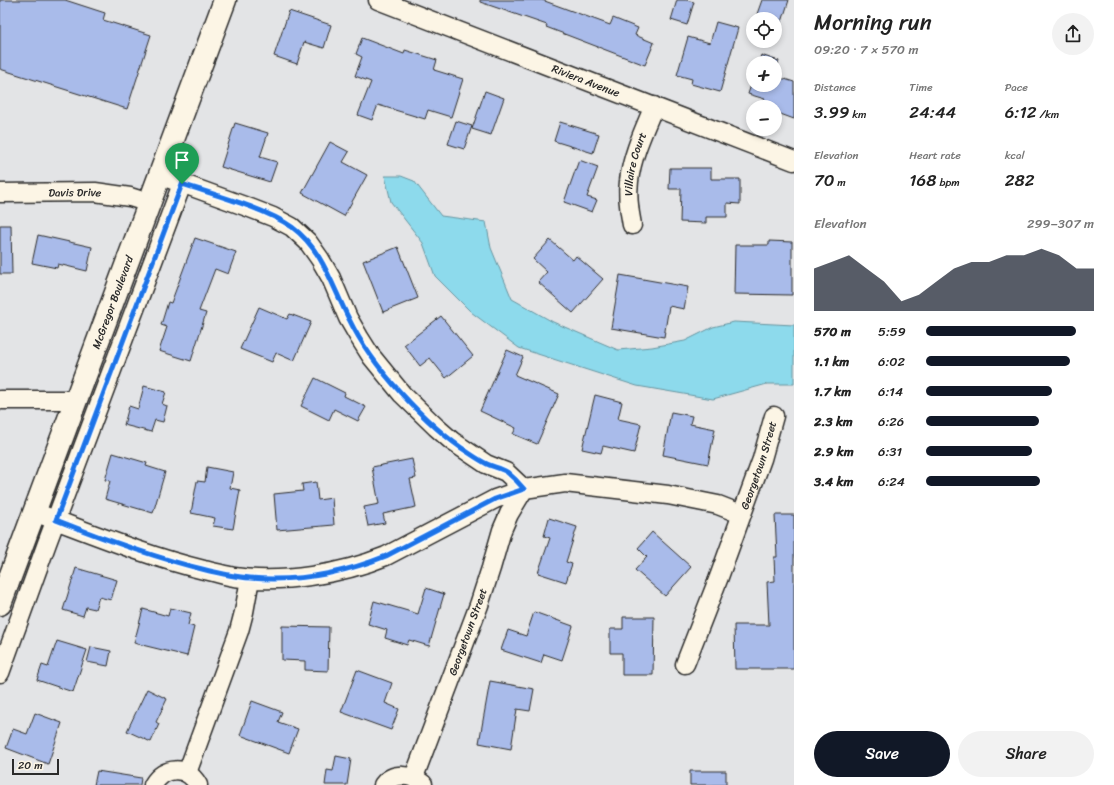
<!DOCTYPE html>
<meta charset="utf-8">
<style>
body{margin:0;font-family:Sriracha,sans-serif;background:#f2f2f2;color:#222;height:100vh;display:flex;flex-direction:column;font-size:15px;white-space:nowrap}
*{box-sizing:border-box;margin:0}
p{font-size:13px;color:#767676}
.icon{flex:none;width:22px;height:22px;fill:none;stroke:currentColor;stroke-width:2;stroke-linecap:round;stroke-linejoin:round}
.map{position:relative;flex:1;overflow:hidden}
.sheet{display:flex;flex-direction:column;background:#fff;width:320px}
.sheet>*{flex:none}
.buttons{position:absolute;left:746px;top:12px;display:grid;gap:8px}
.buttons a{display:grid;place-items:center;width:36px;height:36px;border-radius:50%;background:#fff;box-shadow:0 2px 6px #0003;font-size:20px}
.scale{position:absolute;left:12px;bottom:10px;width:47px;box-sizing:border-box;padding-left:4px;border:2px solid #2b2b2b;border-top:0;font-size:11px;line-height:14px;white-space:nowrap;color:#2b2b2b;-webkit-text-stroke:3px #fcf5e5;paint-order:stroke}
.pin{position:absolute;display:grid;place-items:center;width:34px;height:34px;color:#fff;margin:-41px -17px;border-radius:50% 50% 50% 0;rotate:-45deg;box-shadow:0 0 4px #0007}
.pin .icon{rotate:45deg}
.round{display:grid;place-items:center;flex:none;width:42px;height:42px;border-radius:21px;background:#f2f2f2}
.headline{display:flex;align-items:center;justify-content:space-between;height:68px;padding:0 20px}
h1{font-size:22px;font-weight:600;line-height:30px}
.stats{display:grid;grid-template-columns:repeat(3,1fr);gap:6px;height:68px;padding:4px 20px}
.stats div{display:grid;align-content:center}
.stats b{font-size:17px;font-weight:600}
.stats small{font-size:11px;font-weight:400}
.stats p{font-size:11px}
.chart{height:112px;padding:8px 20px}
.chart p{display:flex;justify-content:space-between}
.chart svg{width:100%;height:72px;margin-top:4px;fill:#111827;opacity:.7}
.action{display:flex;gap:8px;margin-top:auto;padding:8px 20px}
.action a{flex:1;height:46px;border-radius:24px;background:#111827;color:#fff;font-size:16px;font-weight:600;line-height:46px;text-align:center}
.action a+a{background:#f2f2f2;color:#222}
ul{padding:0 20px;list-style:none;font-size:13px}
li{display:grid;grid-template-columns:64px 48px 1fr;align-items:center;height:30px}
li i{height:10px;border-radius:5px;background:#111827}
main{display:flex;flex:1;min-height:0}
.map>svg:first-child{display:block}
</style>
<main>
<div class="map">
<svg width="794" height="785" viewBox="0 0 794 785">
<rect width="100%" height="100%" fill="#e3e4e6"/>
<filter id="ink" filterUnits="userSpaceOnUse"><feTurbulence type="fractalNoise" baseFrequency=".025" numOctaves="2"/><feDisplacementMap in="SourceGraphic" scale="8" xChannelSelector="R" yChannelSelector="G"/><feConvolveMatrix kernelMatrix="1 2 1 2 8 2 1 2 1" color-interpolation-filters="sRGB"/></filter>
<g filter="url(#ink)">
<path fill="#8ddaec" stroke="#66949f" d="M 385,176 L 401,176 L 414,181 L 441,216 L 486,222 L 491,248 L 512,299 L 553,322 L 618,350 L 652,347 L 685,341 L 713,327 L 734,322 L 794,325 L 794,384 L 767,384 L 713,399 L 637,386 L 519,348 L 471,312 L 435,276 L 423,243 L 391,202 Z"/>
<path fill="#a9bbea" stroke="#2b2b2b" d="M 0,0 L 65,0 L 105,13 L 103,20 L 151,35 L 127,109 L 0,69 Z
M 480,0 L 542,0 L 610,25 L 613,18 L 638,28 L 635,35 L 654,43 L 645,65 L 546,27 L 547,25 L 480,2 Z
M 677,0 L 686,0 L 694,2 L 687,25 L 671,20 Z
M 762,0 L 789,0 L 782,22 L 757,14 Z
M 289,11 L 331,25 L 324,48 L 304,42 L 297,64 L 274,56 Z
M 716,22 L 738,28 L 720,92 L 691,84 L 692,79 L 677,75 L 688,37 L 710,43 Z
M 362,38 L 404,54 L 405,50 L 437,60 L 434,70 L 463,79 L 451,117 L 428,110 L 425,119 L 378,105 L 372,120 L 358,115 L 371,82 L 355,76 L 362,57 L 356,54 Z
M 761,55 L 779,61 L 775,74 L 775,63 L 758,63 Z
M 775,76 L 794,82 L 794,119 L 775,112 L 775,107 L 762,107 L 765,99 L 748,94 L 753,79 L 753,85 L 775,85 Z
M 485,91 L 504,98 L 491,135 L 472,129 Z
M 456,121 L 472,126 L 464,149 L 448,144 Z
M 560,122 L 599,134 L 593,153 L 554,141 Z
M 235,123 L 268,133 L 260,157 L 277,162 L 270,182 L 221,167 Z
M 330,142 L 349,152 L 343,162 L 367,175 L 344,216 L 302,193 Z
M 579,160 L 598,167 L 587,197 L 597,200 L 592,212 L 564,202 Z
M 670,168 L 711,168 L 711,179 L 740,179 L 740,204 L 727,203 L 727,217 L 706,217 L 706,223 L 680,222 L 681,189 L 669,189 Z
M 0,225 L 11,225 L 12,274 L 0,274 Z
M 38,235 L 92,247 L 87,271 L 58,264 L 57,268 L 32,263 Z
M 195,238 L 236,252 L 228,274 L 215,269 L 199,311 L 206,313 L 191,361 L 159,351 L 167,327 L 161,325 L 168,302 L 171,303 Z
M 550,240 L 573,260 L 576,256 L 603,279 L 573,313 L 538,282 L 547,272 L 533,259 Z
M 769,241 L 792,242 L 792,295 L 734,294 L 735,245 L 769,245 Z
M 398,247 L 418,298 L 383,312 L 363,261 Z
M 620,275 L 688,287 L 684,309 L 669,306 L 664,337 L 611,328 Z
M 259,307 L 287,319 L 290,314 L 311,322 L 294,361 L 276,353 L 272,362 L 240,349 Z
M 441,316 L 473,356 L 446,378 L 430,358 L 420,366 L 404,345 Z
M 507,350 L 523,357 L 515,375 L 559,394 L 537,444 L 513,434 L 516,428 L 480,411 Z
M 315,378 L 345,393 L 344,396 L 366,407 L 358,421 L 334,409 L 329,420 L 301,406 Z
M 144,386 L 166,392 L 162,404 L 167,406 L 163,422 L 155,420 L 151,432 L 124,425 L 129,406 L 138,409 Z
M 595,395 L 622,402 L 618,419 L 641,424 L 634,453 L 603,446 L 601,453 L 582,449 Z
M 671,412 L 692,416 L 690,424 L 715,429 L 708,464 L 663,455 Z
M 113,453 L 147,463 L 146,466 L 165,472 L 153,513 L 105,499 L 110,481 L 105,480 Z
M 412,459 L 416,478 L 410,479 L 416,507 L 383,514 L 385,523 L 368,526 L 364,507 L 379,504 L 372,467 Z
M 207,467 L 233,472 L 230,488 L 240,490 L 233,529 L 213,526 L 215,518 L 191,513 L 197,481 L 205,482 Z
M 316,482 L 318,500 L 332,498 L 334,525 L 277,530 L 274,494 L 303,491 L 302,484 Z
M 775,515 L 794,515 L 794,669 L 735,669 L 734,625 L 769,625 L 767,582 L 775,581 L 774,557 L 777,557 Z
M 549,518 L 577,527 L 566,562 L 572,564 L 566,582 L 538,573 L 550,538 L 544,536 Z
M 652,532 L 691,567 L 665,596 L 635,570 L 647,557 L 638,548 Z
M 76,568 L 117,580 L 111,600 L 99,597 L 95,609 L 86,607 L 83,616 L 63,610 Z
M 426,588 L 444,594 L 429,646 L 409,640 L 407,645 L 385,638 L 387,630 L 368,624 L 374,601 L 418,614 Z
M 170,608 L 191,613 L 188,625 L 194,627 L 187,656 L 134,643 L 143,609 L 168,616 Z
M 534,612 L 573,626 L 562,660 L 544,654 L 541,663 L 501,650 L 508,630 L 526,636 Z
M 623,617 L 654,617 L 653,675 L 622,675 L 622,653 L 610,653 L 610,629 L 623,629 Z
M 282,626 L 329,627 L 328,671 L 305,670 L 305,661 L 282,660 Z
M 57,641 L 87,650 L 73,692 L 37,680 L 42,665 L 48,667 Z
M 91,647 L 111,651 L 108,666 L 87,662 Z
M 357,670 L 392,683 L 385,703 L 399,709 L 391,730 L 341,712 Z
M 490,681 L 534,689 L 530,711 L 517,709 L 511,749 L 479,743 Z
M 147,689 L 167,699 L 156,722 L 159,724 L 151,742 L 127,731 Z
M 252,701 L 282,712 L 278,722 L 298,729 L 289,753 L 240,735 Z
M 35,713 L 62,723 L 48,764 L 6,748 L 13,729 L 27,734 Z
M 336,756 L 351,759 L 347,785 L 325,785 L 327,770 L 333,771 Z
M 97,771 L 141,778 L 140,785 L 94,785 Z
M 690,771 L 726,771 L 726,785 L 690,785 Z"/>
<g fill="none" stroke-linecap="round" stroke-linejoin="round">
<defs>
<g id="minor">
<path id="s1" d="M 378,0 L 794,161"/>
<path d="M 159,175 L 250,208 L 273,217 L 292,227 L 308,242 L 320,259 L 331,278 L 348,318 L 359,337 L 371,356 L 402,394 L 436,427 L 452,441 L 486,464 L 506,472 L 524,489 L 509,514 L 502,530 L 491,568 L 479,605 L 414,777"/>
<path id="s2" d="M 0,193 L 95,192 L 130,197 L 149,203"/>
<path id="s3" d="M 632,225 C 629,210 627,195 629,181 C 632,155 644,130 654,106"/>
<path d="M 0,400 L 76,400"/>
<path d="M 34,512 C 91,533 146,556 204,570 C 214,572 224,575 234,577 C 282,584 342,574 386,556 L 495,499 L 524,489 L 565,483 L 668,495 L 718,505 L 741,514"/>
<path id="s4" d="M 685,664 L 719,577 L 762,459 L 774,416"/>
<path d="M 0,673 L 47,543 L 182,184"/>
<path d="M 187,773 L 239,631 L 244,612 L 250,579"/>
<path d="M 153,785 C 164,766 187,765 198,785"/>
<path d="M 383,785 C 393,772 412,774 423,784"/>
</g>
<g id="secondary">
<path id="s5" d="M 0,604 L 225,0"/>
</g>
</defs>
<use href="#minor" stroke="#2b2b2b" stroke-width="21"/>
<use href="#secondary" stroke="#2b2b2b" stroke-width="25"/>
<use href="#minor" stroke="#fcf5e5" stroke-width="18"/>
<use href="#secondary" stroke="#fcf5e5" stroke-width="22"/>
</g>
</g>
<g fill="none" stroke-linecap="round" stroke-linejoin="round" filter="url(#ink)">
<defs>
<path id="route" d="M 182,184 C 215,195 264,208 292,227 C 323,250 332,286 349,319 C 362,346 380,370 401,393 C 421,415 444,437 469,453 C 475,457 481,461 487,464 C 493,467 501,468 507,472 C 513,477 519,483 524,489 L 495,499 L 386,556 C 344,573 296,582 250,578 C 234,577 218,573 202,569 C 152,557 104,539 56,520 Z"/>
</defs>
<use href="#route" stroke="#fff" stroke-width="8"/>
<use href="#route" stroke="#1a73e8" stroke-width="5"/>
</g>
<g text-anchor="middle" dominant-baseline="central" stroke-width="3.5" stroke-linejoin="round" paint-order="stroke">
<g font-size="11" fill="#2b2b2b" stroke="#fcf5e5">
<text stroke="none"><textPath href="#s1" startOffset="223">Riviera Avenue</textPath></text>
<text stroke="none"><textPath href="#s3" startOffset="62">Villaire Court</textPath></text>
<text stroke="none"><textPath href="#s2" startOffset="75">Davis Drive</textPath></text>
<text stroke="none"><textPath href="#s5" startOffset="322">McGregor Boulevard</textPath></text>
<text stroke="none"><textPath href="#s4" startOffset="212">Georgetown Street</textPath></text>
<text transform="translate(468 632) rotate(-70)">Georgetown Street</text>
</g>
</g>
</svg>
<div class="buttons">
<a><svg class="icon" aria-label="locate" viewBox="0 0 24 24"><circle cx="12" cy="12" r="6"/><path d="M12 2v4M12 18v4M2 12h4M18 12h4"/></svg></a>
<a>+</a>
<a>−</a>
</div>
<div class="scale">20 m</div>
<div class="pin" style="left:182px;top:184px;background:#1e9e55"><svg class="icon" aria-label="arrive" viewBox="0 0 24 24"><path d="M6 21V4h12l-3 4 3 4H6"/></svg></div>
</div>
<section class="sheet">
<div class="headline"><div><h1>Morning run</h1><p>09:20 · 7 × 570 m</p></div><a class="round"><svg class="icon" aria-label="share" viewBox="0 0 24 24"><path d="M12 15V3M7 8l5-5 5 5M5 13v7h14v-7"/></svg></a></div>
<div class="stats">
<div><p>Distance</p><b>3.99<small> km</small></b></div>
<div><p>Time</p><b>24:44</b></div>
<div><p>Pace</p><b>6:12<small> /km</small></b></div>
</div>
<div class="stats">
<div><p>Elevation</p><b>70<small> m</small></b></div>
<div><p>Heart rate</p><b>168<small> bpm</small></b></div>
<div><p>kcal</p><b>282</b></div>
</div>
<div class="chart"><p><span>Elevation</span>299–307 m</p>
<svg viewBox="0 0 160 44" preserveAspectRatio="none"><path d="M0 44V18L10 14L20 10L30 18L40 26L50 38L60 34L70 26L80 18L90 14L100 14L110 10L120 10L130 6L140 10L150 18L160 18V44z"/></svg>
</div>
<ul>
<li><b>570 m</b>5:59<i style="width:89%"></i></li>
<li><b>1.1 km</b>6:02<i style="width:86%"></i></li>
<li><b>1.7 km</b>6:14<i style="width:75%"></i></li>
<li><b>2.3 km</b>6:26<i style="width:67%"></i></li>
<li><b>2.9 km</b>6:31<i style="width:63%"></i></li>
<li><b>3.4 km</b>6:24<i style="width:68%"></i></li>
</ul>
<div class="action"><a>Save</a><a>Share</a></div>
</section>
</main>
